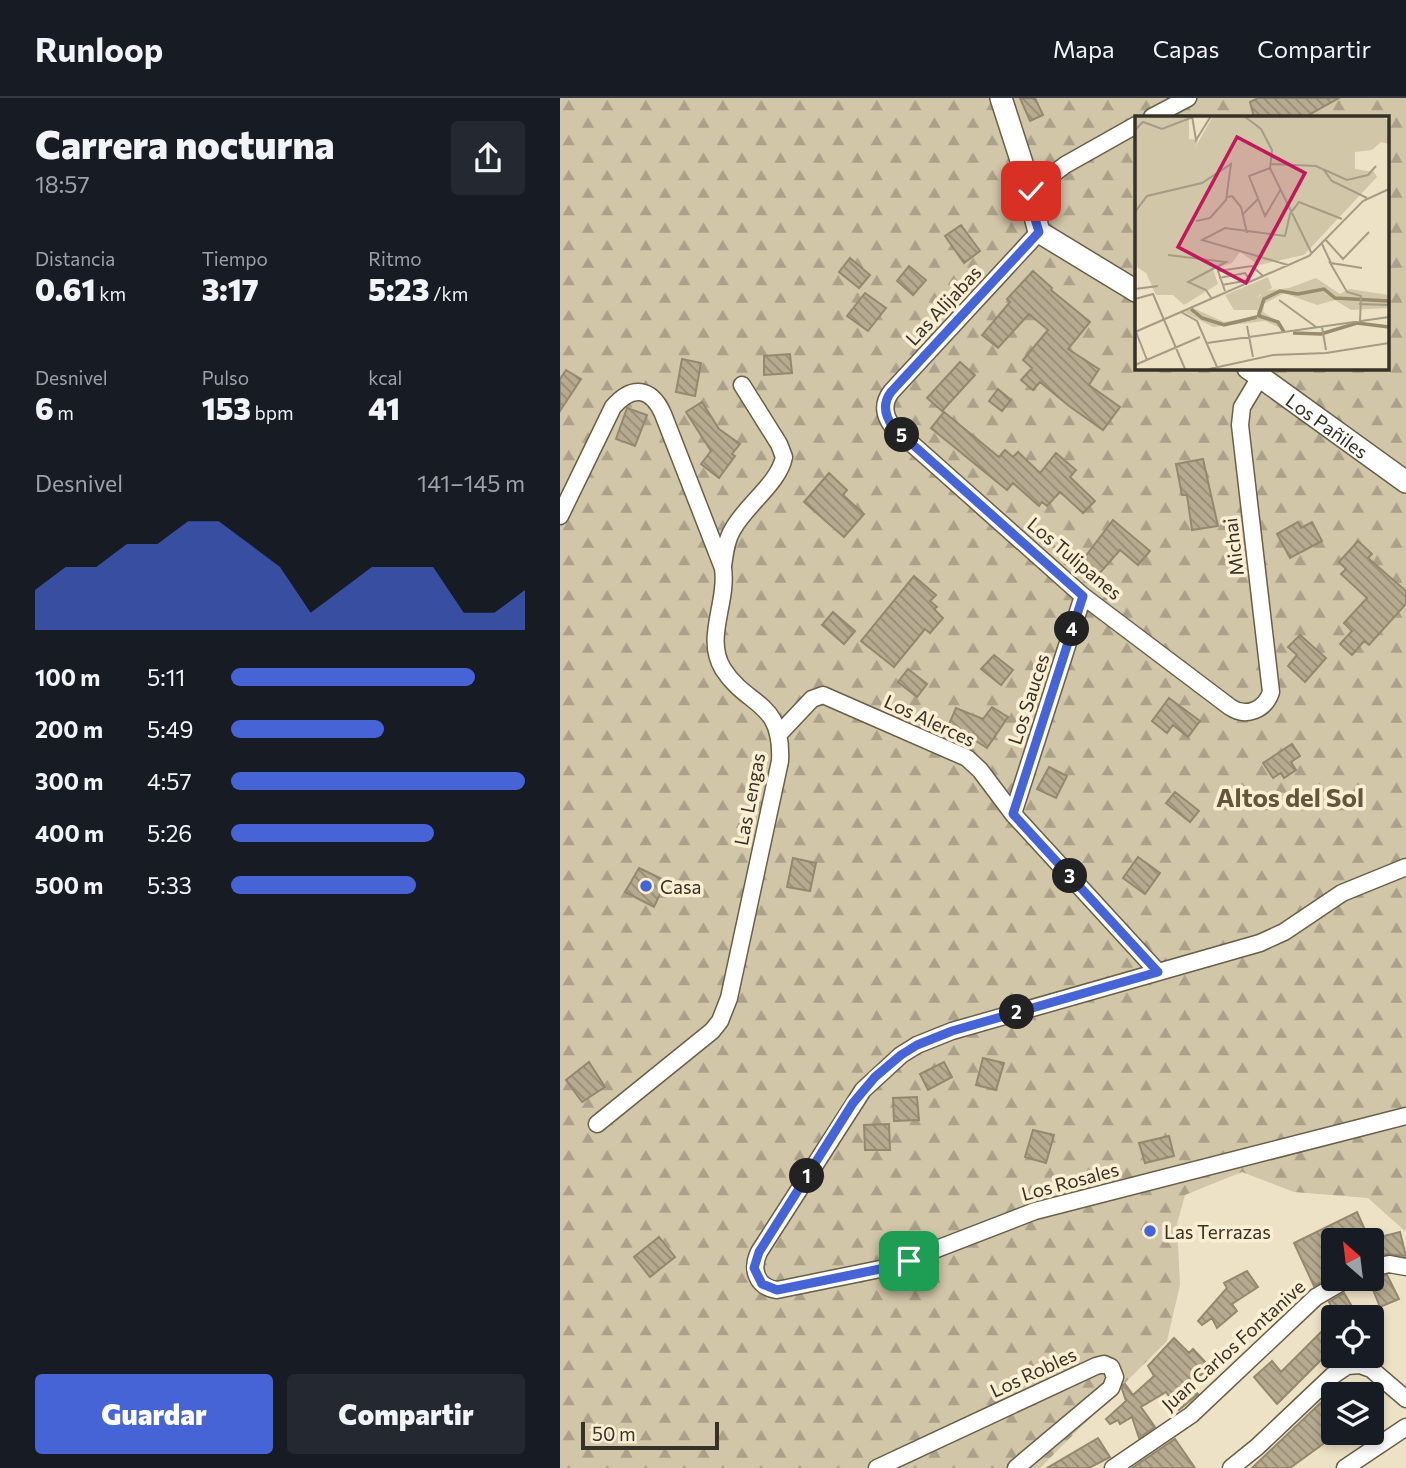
<!DOCTYPE html>
<html lang="es">
<meta charset="utf-8">
<style>
body{margin:0;font-family:Commissioner,sans-serif;background:#242831;color:#f1f3f6;height:100vh;display:flex;flex-direction:column;font-size:26px;white-space:nowrap}
*{box-sizing:border-box;margin:0}
p{font-size:23px;color:#9ea1a6}
.icon{flex:none;width:38px;height:38px;fill:none;stroke:currentColor;stroke-width:2;stroke-linecap:round;stroke-linejoin:round}
.map{position:relative;flex:1;overflow:hidden}
.drawer{display:flex;flex-direction:column;background:#171b24;width:560px}
.drawer>*{flex:none}
.needle{width:46px;rotate:332deg}
.buttons{position:absolute;left:761px;top:1130px;display:grid;gap:14px}
.buttons a{display:grid;place-items:center;width:63px;height:63px;border-radius:7px;background:#171b24;box-shadow:0 4px 10px #0003;font-size:35px}
.scale{position:absolute;left:21px;bottom:18px;width:138px;box-sizing:border-box;padding-left:7px;border:4px solid #363227;border-top:0;font-size:19px;line-height:24px;white-space:nowrap;color:#363227;-webkit-text-stroke:5px #fbefd3;paint-order:stroke}
.pin{position:absolute;display:grid;place-items:center;width:60px;height:60px;color:#fff;margin:-30px;border-radius:14px;box-shadow:0 4px 10px #0006}
.km{position:absolute;width:35px;height:35px;margin:-18px;border-radius:50%;background:#222;color:#fff;font-size:19px;line-height:35px;text-align:center}
.round{display:grid;place-items:center;flex:none;width:74px;height:74px;border-radius:7px;background:#242831}
.head{display:flex;align-items:center;justify-content:space-between;height:119px;padding:0 35px}
h1{font-size:38px;font-weight:800;line-height:52px}
.figures{display:grid;grid-template-columns:repeat(3,1fr);gap:10px;height:119px;padding:7px 35px}
.figures div{display:grid;align-content:center}
.figures b{font-size:30px;font-weight:800}
.figures small{font-size:19px;font-weight:400}
.figures p{font-size:19px}
.chart{height:196px;padding:14px 35px}
.chart p{display:flex;justify-content:space-between}
.chart svg{width:100%;height:126px;margin-top:7px;fill:#4764d7;opacity:.7}
.action{display:flex;gap:14px;margin-top:auto;padding:14px 35px}
.action a{flex:1;height:80px;border-radius:7px;background:#4764d7;color:#fff;font-size:28px;font-weight:800;line-height:80px;text-align:center}
.action a+a{background:#242831;color:#f1f3f6}
ul{padding:0 35px;list-style:none;font-size:23px}
li{display:grid;grid-template-columns:112px 84px 1fr;align-items:center;height:52px}
li i{height:18px;border-radius:9px;background:#4764d7}
header{display:flex;align-items:center;gap:42px;box-sizing:border-box;height:98px;padding:0 35px;background:#171b24;border-bottom:2px solid #363941}
header strong{font-size:33px}
nav{display:flex;gap:38px;margin-inline-start:auto;font-size:24px}
main{display:flex;flex:1;min-height:0}
.map>svg:first-child{display:block}
</style>
<header>
<strong>Runloop</strong>
<nav><a>Mapa</a><a>Capas</a><a>Compartir</a></nav>
</header>
<main>
<section class="drawer">
<div class="head"><div><h1>Carrera nocturna</h1><p>18:57</p></div><a class="round"><svg class="icon" aria-label="share" viewBox="0 0 24 24"><path d="M12 15V3M7 8l5-5 5 5M5 13v7h14v-7"/></svg></a></div>
<div class="figures">
<div><p>Distancia</p><b>0.61<small> km</small></b></div>
<div><p>Tiempo</p><b>3:17</b></div>
<div><p>Ritmo</p><b>5:23<small> /km</small></b></div>
</div>
<div class="figures">
<div><p>Desnivel</p><b>6<small> m</small></b></div>
<div><p>Pulso</p><b>153<small> bpm</small></b></div>
<div><p>kcal</p><b>41</b></div>
</div>
<div class="chart"><p><span>Desnivel</span>141–145 m</p>
<svg viewBox="0 0 160 44" preserveAspectRatio="none"><path d="M0 44V30L10 22L20 22L30 14L40 14L50 6L60 6L70 14L80 22L90 38L100 30L110 22L120 22L130 22L140 38L150 38L160 30V44z"/></svg>
</div>
<ul>
<li><b>100 m</b>5:11<i style="width:83%"></i></li>
<li><b>200 m</b>5:49<i style="width:52%"></i></li>
<li><b>300 m</b>4:57<i style="width:100%"></i></li>
<li><b>400 m</b>5:26<i style="width:69%"></i></li>
<li><b>500 m</b>5:33<i style="width:63%"></i></li>
</ul>
<div class="action"><a>Guardar</a><a>Compartir</a></div>
</section>
<div class="map">
<svg width="846" height="1370" viewBox="0 0 846 1370">
<defs>
<pattern id="forest-firs" width="22" height="20" patternUnits="userSpaceOnUse" patternTransform="scale(1.75)"><rect width="22" height="20" fill="#d2c6a9"/><path d="M5 1l3.5 6h-7zM16 11l3.5 6h-7z" fill="#aba18a"/></pattern>
<pattern id="building-back-hatch" width="6" height="6" patternUnits="userSpaceOnUse" patternTransform="scale(1.75)"><rect width="6" height="6" fill="#b6ab90"/><path d="M-1 5l2 2M0 0l6 6M5-1l2 2" fill="none" stroke="#958c76"/></pattern>
</defs>
<rect width="100%" height="100%" fill="#eee2c6"/>
<path fill="url(#forest-firs)" fill-rule="evenodd" d="M 0,0 L 846,0 L 846,1134 L 808,1100 L 734,1094 L 682,1074 L 625,1097 L 617,1126 L 620,1187 L 607,1243 L 480,1370 L 0,1370 ZM 576,19 L 827,19 L 827,270 L 576,270 Z"/>
<path fill="url(#building-back-hatch)" stroke="#94896f" stroke-width="2" d="M 460,0 L 475,0 L 483,17 L 470,23 Z
M 698,0 L 779,0 L 745,19 L 694,19 L 690,4 Z
M 401,127 L 420,153 L 404,165 L 385,138 Z
M 290,160 L 310,177 L 299,190 L 279,174 Z
M 349,168 L 366,182 L 353,197 L 337,183 Z
M 473,173 L 492,190 L 491,192 L 530,224 L 508,251 L 539,271 L 529,287 L 560,309 L 543,332 L 509,308 L 480,284 L 473,292 L 461,282 L 472,270 L 463,262 L 488,232 L 469,216 L 438,250 L 422,237 L 450,204 L 447,201 Z
M 305,195 L 326,210 L 308,233 L 287,218 Z
M 230,256 L 232,275 L 204,277 L 204,258 Z
M 122,261 L 141,265 L 135,298 L 116,294 Z
M 400,264 L 415,277 L 382,313 L 367,300 Z
M 6,272 L 21,281 L 0,313 L 0,281 Z
M 438,291 L 451,302 L 442,313 L 429,303 Z
M 142,304 L 159,331 L 180,346 L 172,356 L 175,358 L 159,380 L 141,366 L 151,353 L 126,314 Z
M 67,310 L 87,317 L 75,348 L 56,341 Z
M 384,314 L 439,359 L 445,352 L 453,359 L 458,354 L 480,375 L 496,355 L 516,372 L 510,379 L 535,403 L 523,415 L 500,394 L 487,408 L 482,404 L 479,408 L 453,385 L 447,392 L 371,330 Z
M 643,361 L 658,428 L 632,432 L 627,397 L 622,397 L 616,366 Z
M 269,375 L 287,392 L 283,397 L 304,416 L 284,439 L 244,404 Z
M 553,422 L 590,453 L 578,467 L 560,452 L 539,476 L 522,463 Z
M 738,424 L 741,430 L 752,424 L 762,443 L 730,460 L 717,436 Z
M 798,443 L 812,456 L 808,460 L 846,493 L 846,506 L 809,547 L 804,543 L 792,557 L 780,546 L 792,533 L 784,525 L 807,500 L 781,476 L 786,471 L 779,464 Z
M 354,478 L 376,497 L 370,503 L 377,509 L 374,511 L 383,520 L 370,535 L 365,531 L 334,569 L 301,543 Z
M 273,514 L 295,533 L 284,546 L 262,527 Z
M 740,537 L 766,560 L 745,584 L 728,568 L 737,557 L 728,549 Z
M 434,557 L 453,572 L 441,587 L 421,571 Z
M 348,571 L 367,586 L 357,599 L 338,584 Z
M 609,600 L 640,623 L 628,639 L 613,627 L 607,635 L 592,623 Z
M 432,609 L 448,619 L 427,650 L 389,626 L 396,610 L 423,621 Z
M 732,646 L 740,658 L 731,664 L 736,672 L 724,680 L 721,675 L 713,680 L 703,665 Z
M 489,669 L 507,678 L 496,700 L 477,691 Z
M 615,694 L 639,713 L 630,724 L 606,705 Z
M 578,759 L 600,775 L 585,796 L 563,780 Z
M 233,760 L 256,765 L 250,793 L 227,789 Z
M 79,770 L 106,783 L 94,809 L 65,794 Z
M 423,960 L 444,965 L 436,992 L 416,987 Z
M 29,964 L 45,989 L 22,1004 L 6,982 Z
M 384,964 L 392,979 L 368,992 L 360,976 Z
M 357,999 L 359,1022 L 334,1023 L 333,1000 Z
M 329,1026 L 330,1052 L 305,1052 L 304,1027 Z
M 473,1032 L 494,1037 L 486,1065 L 465,1059 Z
M 609,1038 L 614,1058 L 585,1065 L 579,1045 Z
M 797,1114 L 810,1143 L 774,1143 L 774,1177 L 754,1188 L 734,1145 Z
M 840,1134 L 846,1158 L 827,1156 L 812,1159 L 812,1141 Z
M 99,1139 L 115,1159 L 90,1179 L 74,1159 Z
M 687,1173 L 698,1189 L 672,1206 L 677,1213 L 657,1230 L 652,1220 L 642,1227 L 638,1223 L 667,1190 L 664,1185 Z
M 827,1177 L 839,1201 L 820,1209 L 809,1182 Z
M 784,1195 L 791,1207 L 775,1217 L 769,1204 Z
M 765,1230 L 774,1237 L 774,1249 L 717,1306 L 694,1279 L 712,1263 L 721,1274 Z
M 614,1240 L 629,1255 L 633,1251 L 651,1270 L 629,1285 L 638,1296 L 619,1312 L 606,1294 L 581,1309 L 595,1329 L 579,1340 L 572,1319 L 560,1326 L 558,1322 L 550,1326 L 546,1321 L 566,1303 L 562,1291 L 563,1287 L 565,1286 L 573,1297 L 594,1278 L 588,1268 Z
M 774,1292 L 774,1338 L 730,1370 L 692,1370 Z
M 538,1340 L 550,1359 L 529,1370 L 487,1370 Z
M 615,1341 L 635,1370 L 572,1370 Z"/>
<g fill="none" stroke-linecap="round" stroke-linejoin="round">
<defs>
<path id="minor" d="M 592,19 L 628,0
M 471,93 L 505,67 L 576,27
M 479,134 L 331,294 C 322,306 324,318 333,329 L 523,498 L 670,609 C 686,620 705,612 711,594 L 680,327 L 682,309 L 700,279
M 0,418 L 53,309 C 72,287 91,289 103,316 L 163,470 C 168,505 144,540 163,571 C 188,610 223,602 220,663 L 169,900 L 160,923 L 152,933 L 37,1026
M 163,468 C 165,455 166,442 173,431 C 186,407 219,385 224,359 L 219,346 L 182,287
M 218,637 L 252,601 L 263,597 L 407,660 L 420,672 L 453,716 L 598,874
M 453,716 L 523,498
M 846,769 L 782,795 L 724,834 L 700,845 L 392,933 L 357,947 L 341,957 L 303,992 L 199,1154 C 191,1171 196,1189 217,1192 L 330,1169 L 475,1113 L 846,1018
M 812,1170 L 829,1166 L 846,1169
M 317,1370 L 536,1268 L 544,1266 L 551,1269 L 555,1279 L 551,1290 L 456,1370
M 553,1370 L 631,1317 L 756,1199 L 787,1181
M 671,1370 L 697,1349 L 772,1278 L 787,1268 L 800,1267 L 811,1271 L 846,1301
M 785,1370 L 846,1329"/>
<g id="tertiary">
<path d="M 441,0 L 471,93 L 473,111 L 479,134 L 576,193"/>
<path id="s1" d="M 688,270 L 846,384"/>
</g>
</defs>
<use href="#minor" stroke="#695f46" stroke-width="19"/>
<use href="#tertiary" stroke="#695f46" stroke-width="24"/>
<use href="#minor" stroke="#fff" stroke-width="16"/>
<use href="#tertiary" stroke="#fff" stroke-width="21"/>
</g>
<g fill="none" stroke-linecap="round" stroke-linejoin="round">
<defs>
<path id="route" d="M 349,1163 L 320,1171 L 217,1192 L 202,1186 L 194,1170 L 199,1154 L 293,1005 L 315,979 L 341,957 L 357,947 L 392,933 L 598,874 L 453,716 L 523,498 L 333,329 C 325,318 322,306 331,294 L 479,134 L 472,111 L 471,93"/>
</defs>
<use href="#route" stroke="#fff" stroke-width="14"/>
<use href="#route" stroke="#4764d7" stroke-width="9"/>
</g>
<g fill="#4764d7" stroke="#fbefd3" stroke-width="2.5">
<circle cx="86" cy="788" r="7"/>
<circle cx="590" cy="1133" r="7"/>
</g>
<g text-anchor="middle" dominant-baseline="central" stroke-width="7" stroke-linejoin="round" paint-order="stroke">
<g font-size="19" fill="#363227" stroke="#fbefd3">
<text transform="translate(383 207) rotate(-47)">Las Alijabas</text>
<text stroke="none"><textPath href="#s1" startOffset="98">Los Pañiles</textPath></text>
<text transform="translate(673 449) rotate(-97)">Michai</text>
<text transform="translate(515 460) rotate(40)">Los Tulipanes</text>
<text transform="translate(468 601) rotate(-72)">Los Sauces</text>
<text transform="translate(370 622) rotate(25)">Los Alerces</text>
<text transform="translate(189 701) rotate(-79)">Las Lengas</text>
<text transform="translate(510 1083) rotate(-15)">Los Rosales</text>
<text transform="translate(673 1247) rotate(-42)">Juan Carlos Fontanive</text>
<text transform="translate(473 1274) rotate(-25)">Los Robles</text>
</g>
<g font-size="19" fill="#363227" stroke="#fbefd3" text-anchor="start">
<text x="100" y="788">Casa</text>
<text x="604" y="1133">Las Terrazas</text>
</g>
<g font-size="26" font-weight="bold" fill="#61573e" stroke="#fbefd3">
<text x="730" y="698">Altos del Sol</text>
</g>
</g>
<g transform="translate(575 18)">
<rect width="254" height="254" fill="#eee2c6"/>
<path d="M 0,0 L 54,0 L 54,23 L 63,24 L 61,30 L 78,0 L 248,0 L 254,6 L 254,28 L 246,26 L 237,34 L 220,36 L 220,53 L 239,56 L 242,61 L 169,139 L 124,149 L 105,136 L 97,147 L 78,153 L 83,168 L 49,189 L 38,179 L 21,179 L 11,157 L 0,150 ZM 181,162 L 205,178 L 214,173 L 254,179 L 254,192 L 216,194 L 200,184 L 182,189 L 149,177 L 129,188 L 128,196 L 143,205 L 148,211 L 143,211 L 130,205 L 78,211 L 49,196 L 58,192 L 89,206 L 113,202 L 122,199 L 123,183 L 128,175 L 154,172 Z" fill="#d2c6a9"/>
<path d="M 133,161 L 137,172 L 124,179 L 122,194 L 99,194 L 90,179 Z" fill="#d2c6a9"/>
<path fill="none" stroke="#998c6c" stroke-width="3.5" d="M 56,193 L 67,202 L 89,209 L 122,201M 124,200 L 143,206 L 149,216M 123,201 L 129,183 L 145,175 L 163,178 L 189,173 L 200,182 L 254,185M 158,217 L 186,218 L 222,207 L 254,211"/>
<path fill="none" stroke="#a49c86" stroke-width="2" d="M 57,0 L 61,24 L 76,0M 109,0 L 126,13 L 137,34 L 135,52 L 177,138M 0,14 L 8,6 L 27,13 L 58,1M 136,48 L 181,50 L 212,64 L 233,59 L 241,50M 135,52 L 114,60 L 130,100 L 146,73M 188,53 L 197,65 L 232,82M 92,81 L 97,80 L 106,91 L 112,117M 0,96 L 12,80 L 67,67 L 96,48 L 91,84 L 75,102 L 61,105M 108,98 L 123,83M 190,123 L 208,143 L 234,116M 187,128 L 196,147 L 227,152M 33,139 L 91,146 L 53,166 L 71,174 L 77,183M 194,145 L 212,176 L 226,180 L 225,205M 153,149 L 67,124 L 90,112 L 150,120 L 155,98 L 164,86 L 207,103M 84,162 L 110,157 L 115,164M 87,169 L 115,164M 0,173 L 23,170M 90,175 L 83,155 L 117,150 L 128,160M 0,183 L 18,178 L 50,253M 144,184 L 181,211M 224,188 L 254,189M 46,196 L 174,140 L 228,85 L 254,73M 46,196 L 62,205 L 82,251M 112,210 L 118,241M 187,211 L 191,234M 0,216 L 46,196M 1,216 L 12,244M 72,227 L 254,201M 0,249 L 65,221M 74,253 L 138,239 L 191,237 L 254,227"/>
<path fill="#c2185b" fill-opacity="0.15" stroke="#c2185b" stroke-width="3.5" d="M 102,21 L 170,57 L 111,167 L 43,131 Z"/>
<rect width="254" height="254" fill="none" stroke="#363227" stroke-width="3.5"/>
</g>
</svg>
<div class="buttons">
<a><svg class="needle" viewBox="-14 -14 28 28"><path d="M0-13l5 13h-10z" fill="#e53935"/><path d="M0 13l5-13h-10z" fill="#9ea1a6"/></svg></a>
<a><svg class="icon" aria-label="locate" viewBox="0 0 24 24"><circle cx="12" cy="12" r="6"/><path d="M12 2v4M12 18v4M2 12h4M18 12h4"/></svg></a>
<a><svg class="icon" aria-label="layers" viewBox="0 0 24 24"><path d="M12 4l9 5-9 5-9-5zM3 14l9 5 9-5"/></svg></a>
</div>
<div class="scale">50 m</div>
<div class="pin" style="left:349px;top:1163px;background:#1e9e55"><svg class="icon" aria-label="arrive" viewBox="0 0 24 24"><path d="M6 21V4h12l-3 4 3 4H6"/></svg></div>
<div class="pin" style="left:471px;top:93px;background:#d93025"><svg class="icon" aria-label="check" viewBox="0 0 24 24"><path d="M5 12l5 5 9-10"/></svg></div>
<b class="km" style="left:247px;top:1078px">1</b>
<b class="km" style="left:457px;top:914px">2</b>
<b class="km" style="left:510px;top:778px">3</b>
<b class="km" style="left:512px;top:531px">4</b>
<b class="km" style="left:342px;top:337px">5</b>
</div>
</main>
